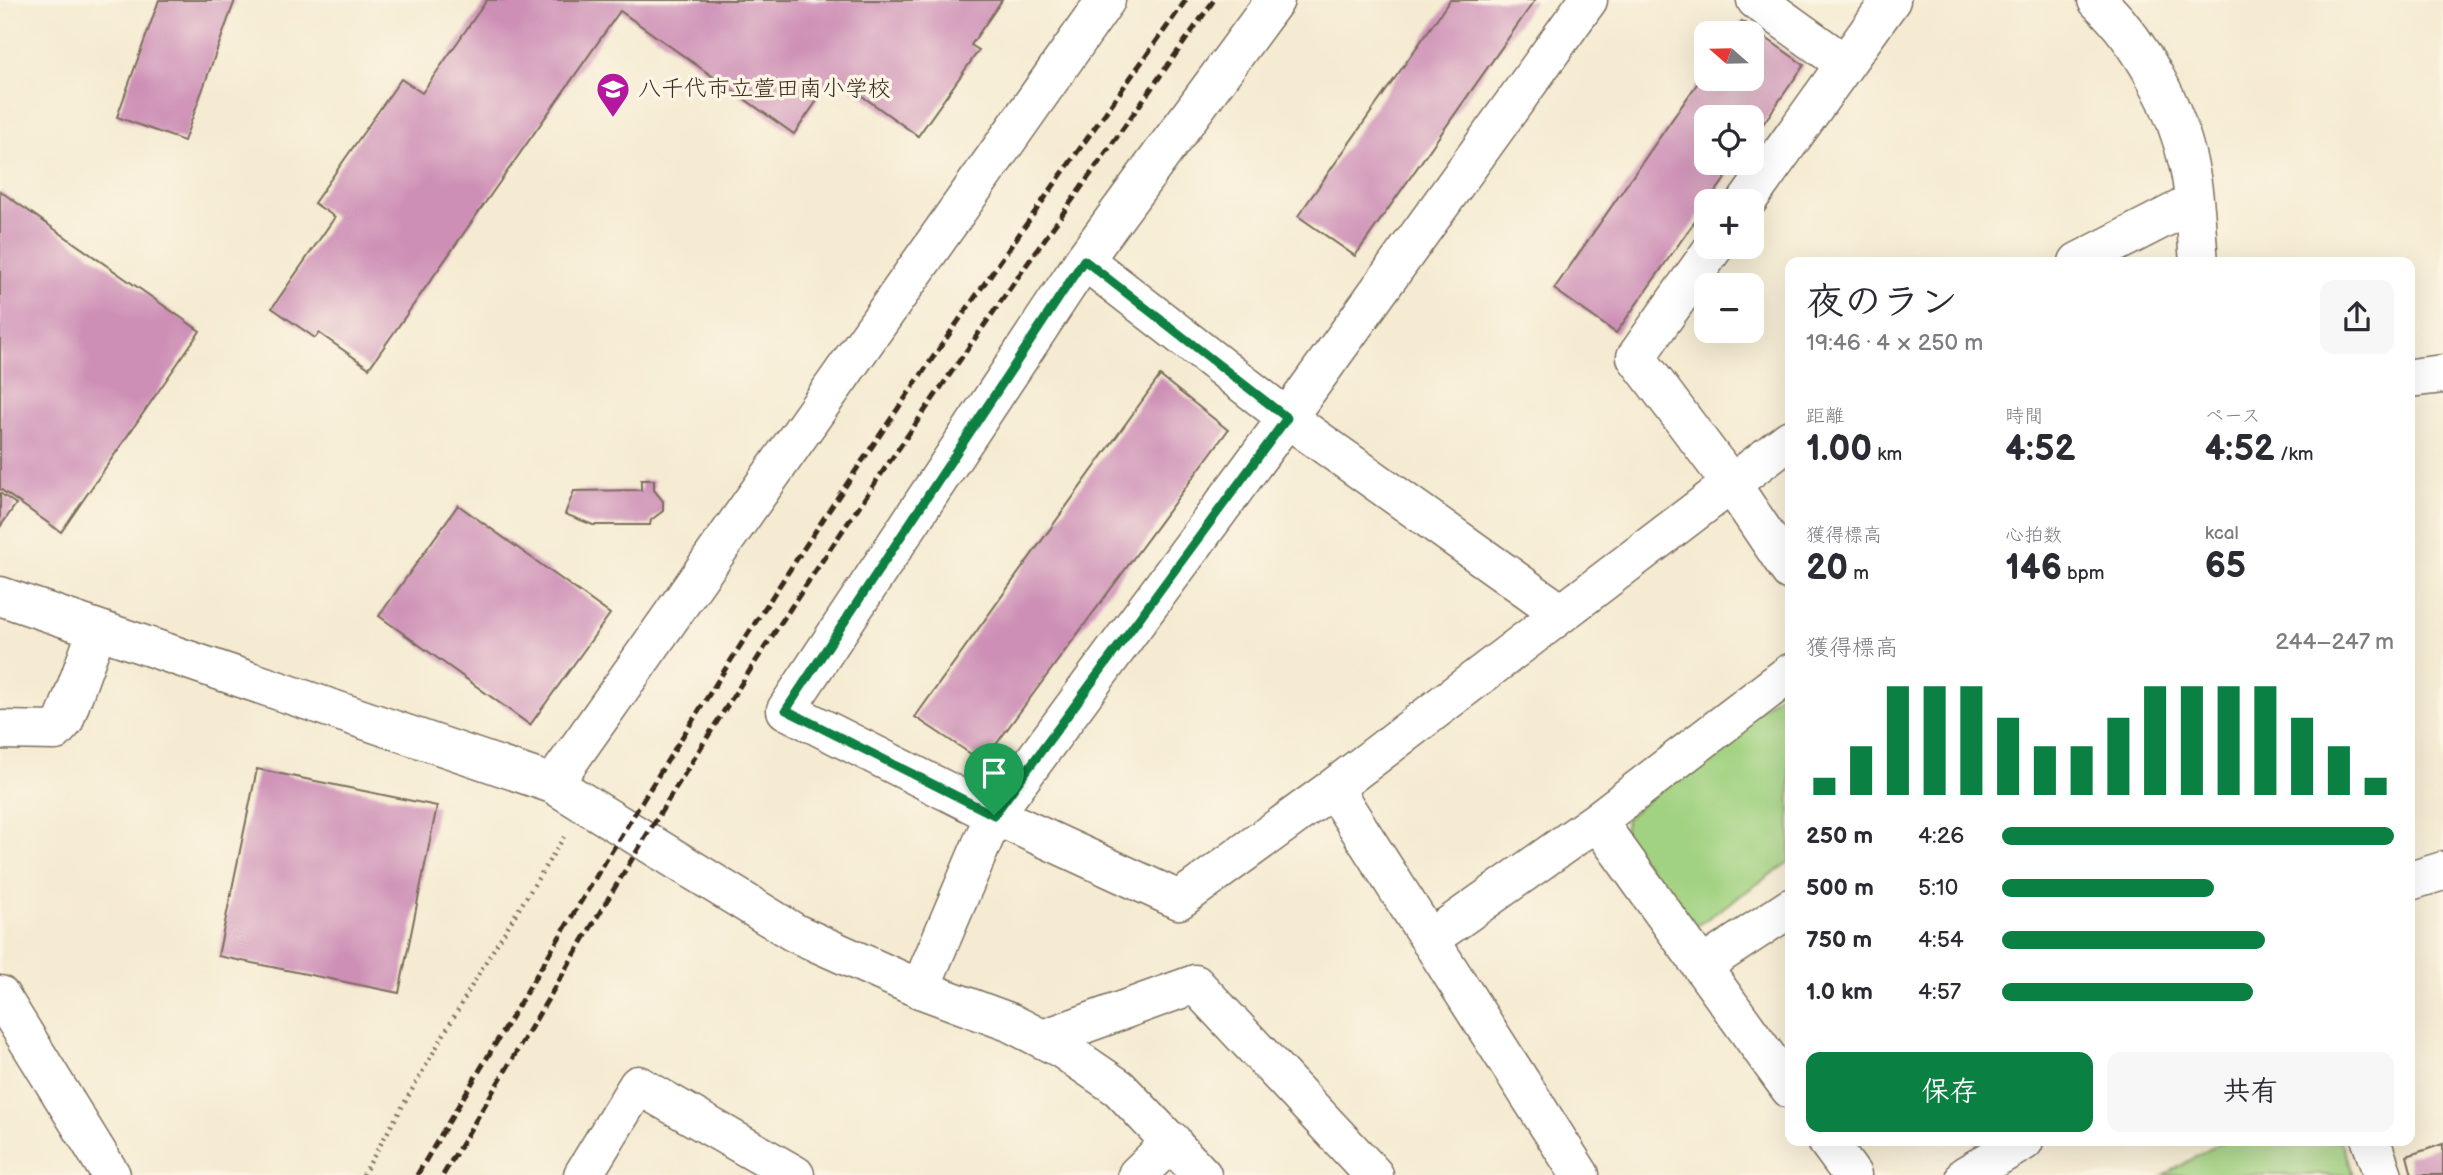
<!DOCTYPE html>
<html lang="ja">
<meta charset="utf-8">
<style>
body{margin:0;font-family:"Balsamiq Sans","Klee One",sans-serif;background:#f7f7f7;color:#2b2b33;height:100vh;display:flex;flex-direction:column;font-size:26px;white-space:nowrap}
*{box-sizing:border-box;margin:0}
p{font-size:23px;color:#7c7c81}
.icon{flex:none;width:38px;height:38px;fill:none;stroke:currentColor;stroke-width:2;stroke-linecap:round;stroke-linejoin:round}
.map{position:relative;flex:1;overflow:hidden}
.sheet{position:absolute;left:1785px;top:257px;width:630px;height:889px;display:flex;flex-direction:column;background:#fff;border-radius:14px;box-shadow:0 7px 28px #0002}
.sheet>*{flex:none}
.needle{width:46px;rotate:290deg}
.buttons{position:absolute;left:1694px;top:21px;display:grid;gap:14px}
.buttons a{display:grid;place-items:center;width:70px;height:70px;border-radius:14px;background:#fff;box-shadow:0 7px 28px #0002;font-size:35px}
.pin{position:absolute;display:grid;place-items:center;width:60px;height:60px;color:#fff;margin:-72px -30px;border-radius:50% 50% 50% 0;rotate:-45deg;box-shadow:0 0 7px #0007}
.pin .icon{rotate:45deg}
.round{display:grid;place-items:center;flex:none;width:74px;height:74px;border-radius:14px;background:#f7f7f7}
.head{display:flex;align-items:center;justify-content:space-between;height:119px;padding:0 21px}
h1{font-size:38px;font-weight:700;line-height:52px}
.stats{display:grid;grid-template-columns:repeat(3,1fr);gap:10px;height:119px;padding:7px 21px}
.stats div{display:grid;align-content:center}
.stats b{font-size:35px;font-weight:700}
.stats small{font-size:19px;font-weight:400}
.stats p{font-size:19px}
.chart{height:196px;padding:14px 21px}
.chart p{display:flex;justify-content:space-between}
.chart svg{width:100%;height:126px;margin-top:7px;stroke:#0b8043;stroke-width:6}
.button{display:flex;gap:14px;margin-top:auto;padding:14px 21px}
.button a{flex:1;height:80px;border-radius:14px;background:#0b8043;color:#fff;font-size:28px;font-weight:700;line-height:80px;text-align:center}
.button a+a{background:#f7f7f7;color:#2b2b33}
ul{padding:0 21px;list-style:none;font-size:23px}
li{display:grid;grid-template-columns:112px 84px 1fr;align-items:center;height:52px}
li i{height:18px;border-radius:9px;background:#0b8043}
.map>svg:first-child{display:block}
</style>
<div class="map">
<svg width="2443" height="1175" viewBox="0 0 2443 1175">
<rect width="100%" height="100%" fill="#fcf5e5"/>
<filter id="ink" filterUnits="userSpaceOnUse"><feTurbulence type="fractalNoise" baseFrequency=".0143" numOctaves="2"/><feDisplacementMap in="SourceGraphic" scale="14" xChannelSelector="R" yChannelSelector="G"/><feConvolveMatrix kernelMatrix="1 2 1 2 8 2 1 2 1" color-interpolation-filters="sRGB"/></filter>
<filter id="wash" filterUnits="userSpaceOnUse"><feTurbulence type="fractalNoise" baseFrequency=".00686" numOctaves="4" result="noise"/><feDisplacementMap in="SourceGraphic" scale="28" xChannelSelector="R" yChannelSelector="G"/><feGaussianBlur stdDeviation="1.57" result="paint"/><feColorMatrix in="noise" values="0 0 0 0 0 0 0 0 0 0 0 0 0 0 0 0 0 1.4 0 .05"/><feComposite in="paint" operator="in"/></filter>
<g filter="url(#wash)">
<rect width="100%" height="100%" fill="#f5ebd2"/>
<path fill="#a1d281" stroke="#6e7e50" stroke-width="2" d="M 1790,686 L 1790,861 L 1694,928 L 1624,835 L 1626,818 Z
M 2224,1141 L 2341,1141 L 2353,1175 L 2164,1175 Z"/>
<g id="blocks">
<path fill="#cd8fb6" d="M 159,0 L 235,0 L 184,141 L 117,117 Z
M 487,0 L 1002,0 L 971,45 L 979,50 L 918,136 L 834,76 L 794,134 L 620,11 L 369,368 L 319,333 L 315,338 L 272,308 L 335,217 L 314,203 L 401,79 L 422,93 Z
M 1450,0 L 1535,0 L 1355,256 L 1298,216 Z
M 1742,21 L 1804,65 L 1752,140 L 1752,117 L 1706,117 L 1706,163 L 1736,163 L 1616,333 L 1554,289 L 1706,71 L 1706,79 L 1752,79 L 1752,33 L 1733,33 Z
M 0,191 L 200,331 L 61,532 L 0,489 Z
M 1160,376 L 1228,430 L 983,762 L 915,717 Z
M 641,480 L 654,480 L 654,490 L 663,501 L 663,511 L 651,520 L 650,525 L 593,525 L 565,514 L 574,491 L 641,490 Z
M 0,493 L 16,504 L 0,527 Z
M 458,505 L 610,614 L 530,725 L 379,616 Z
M 257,769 L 437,806 L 399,993 L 218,956 Z
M 2443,1144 L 2443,1175 L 2412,1175 L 2407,1156 Z"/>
</g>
</g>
<g filter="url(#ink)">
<use href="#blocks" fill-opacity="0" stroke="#7c6e5d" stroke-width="2"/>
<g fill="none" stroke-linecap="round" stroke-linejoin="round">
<defs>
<path id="minor" d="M 1275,0 L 1084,260 L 786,710 L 994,815 L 1179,900 L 1333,788 L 1790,439
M 1756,0 L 1845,64
M 1747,201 L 1891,0
M 1714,247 L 1636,357 L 1730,482 L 1790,571
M 1084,260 L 1287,418 L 1561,613
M 2078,262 L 2193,203
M 2410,378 L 2443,374
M 1790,673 L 1597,821 L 1790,1089
M 0,730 L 55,731 L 64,721 L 97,630
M 553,784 L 1106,0
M 1333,788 L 1580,1175
M 2410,881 L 2443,871
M 1430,939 L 1597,821
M 1702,966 L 1790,908
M 920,989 L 994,815 L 1287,418 L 1588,0
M 0,995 L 111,1175
M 1043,1039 L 1195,984 L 1374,1175
M 1827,1141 L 1852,1175
M 2371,1141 L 2383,1175
M 583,1175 L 638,1085 L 795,1175
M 1137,1175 L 1172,1141
M 1966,1175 L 2024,1141"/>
<path id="tertiary" d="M 2097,0 C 2142,43 2176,106 2189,167 C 2196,197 2196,231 2199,262
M 0,596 L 553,784 L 795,933 L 920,989 L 1009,1022 L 1062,1049 L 1119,1088 L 1202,1175"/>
</defs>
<use href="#minor" stroke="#7c6e5d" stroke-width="41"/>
<use href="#tertiary" stroke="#7c6e5d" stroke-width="41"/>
<path stroke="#7c6e5d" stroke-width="4.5" stroke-dasharray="2 5" stroke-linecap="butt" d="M 363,1175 L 482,968 L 564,837"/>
<use href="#minor" stroke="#fff" stroke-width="38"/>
<use href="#tertiary" stroke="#fff" stroke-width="38"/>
<path stroke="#3b2a1e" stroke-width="5" stroke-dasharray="10 5" stroke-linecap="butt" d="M 417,1175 C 533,981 648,786 772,597 C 904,394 1045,197 1186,0
M 443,1175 C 557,985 668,793 790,609 C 927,403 1071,202 1214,0"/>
</g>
</g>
<g fill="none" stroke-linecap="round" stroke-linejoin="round" filter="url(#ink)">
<defs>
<path id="route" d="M 1084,260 L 1287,418 L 994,815 L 786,710 Z"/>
</defs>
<use href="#route" stroke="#fff" stroke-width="14"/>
<use href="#route" stroke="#0b8043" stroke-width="9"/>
</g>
<defs>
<symbol id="school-pin" viewBox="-11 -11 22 30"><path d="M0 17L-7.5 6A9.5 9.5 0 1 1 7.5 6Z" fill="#b5179e" stroke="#fcf5e5"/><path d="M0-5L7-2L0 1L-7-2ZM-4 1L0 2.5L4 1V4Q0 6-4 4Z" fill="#fff"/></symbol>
</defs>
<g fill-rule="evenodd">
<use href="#school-pin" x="594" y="70" width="38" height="52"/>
</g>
<g text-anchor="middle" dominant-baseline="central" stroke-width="7" stroke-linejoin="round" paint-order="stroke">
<g font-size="23" fill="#3b2a1e" stroke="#fcf5e5" text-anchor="start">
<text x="638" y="89">八千代市立萱田南小学校</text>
</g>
</g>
</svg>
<div class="buttons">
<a><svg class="needle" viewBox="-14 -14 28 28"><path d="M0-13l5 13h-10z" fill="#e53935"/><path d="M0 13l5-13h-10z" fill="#7c7c81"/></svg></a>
<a><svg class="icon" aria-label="locate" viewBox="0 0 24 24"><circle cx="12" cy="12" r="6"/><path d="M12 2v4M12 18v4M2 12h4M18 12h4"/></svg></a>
<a>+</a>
<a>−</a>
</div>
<div class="pin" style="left:994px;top:815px;background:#1e9e55"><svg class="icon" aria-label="arrive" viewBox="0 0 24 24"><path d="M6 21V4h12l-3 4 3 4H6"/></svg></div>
<section class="sheet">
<div class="head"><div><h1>夜のラン</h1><p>19:46 · 4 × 250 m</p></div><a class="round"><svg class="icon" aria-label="share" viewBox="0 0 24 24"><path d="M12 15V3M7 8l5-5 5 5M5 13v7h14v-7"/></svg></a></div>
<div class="stats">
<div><p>距離</p><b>1.00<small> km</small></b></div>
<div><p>時間</p><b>4:52</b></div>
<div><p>ペース</p><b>4:52<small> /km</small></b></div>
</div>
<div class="stats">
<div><p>獲得標高</p><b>20<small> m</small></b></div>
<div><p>心拍数</p><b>146<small> bpm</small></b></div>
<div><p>kcal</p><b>65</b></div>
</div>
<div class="chart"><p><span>獲得標高</span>244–247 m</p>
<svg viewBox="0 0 160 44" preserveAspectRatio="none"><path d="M5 44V38M15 44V27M25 44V6M35 44V6M45 44V6M55 44V17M65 44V27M75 44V27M85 44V17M95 44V6M105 44V6M115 44V6M125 44V6M135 44V17M145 44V27M155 44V38"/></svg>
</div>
<ul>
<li><b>250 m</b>4:26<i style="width:100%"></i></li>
<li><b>500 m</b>5:10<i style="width:54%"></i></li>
<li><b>750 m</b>4:54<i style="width:67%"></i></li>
<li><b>1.0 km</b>4:57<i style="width:64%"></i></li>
</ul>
<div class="button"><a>保存</a><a>共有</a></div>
</section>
</div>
